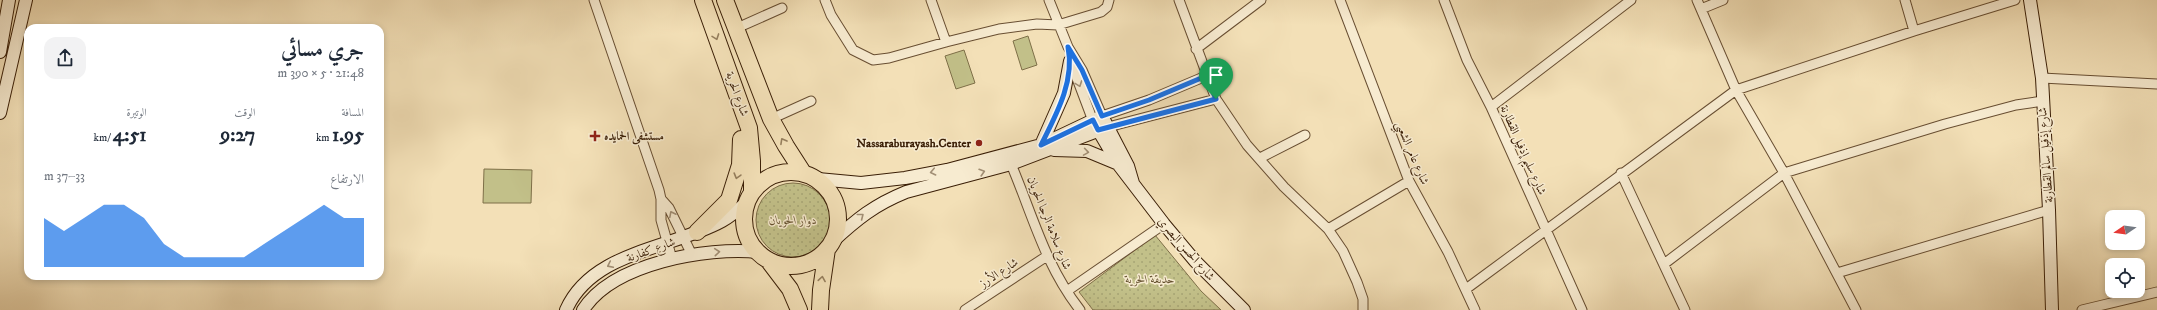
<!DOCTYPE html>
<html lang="ar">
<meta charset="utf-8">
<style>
body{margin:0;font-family:"IM FELL DW Pica",Amiri,serif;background:#f2f2f3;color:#1f2937;direction:rtl;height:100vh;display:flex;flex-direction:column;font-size:15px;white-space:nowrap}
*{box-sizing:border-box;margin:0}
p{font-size:13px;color:#747a83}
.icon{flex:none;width:22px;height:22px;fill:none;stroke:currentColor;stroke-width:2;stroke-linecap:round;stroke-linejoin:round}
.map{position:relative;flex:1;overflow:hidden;direction:ltr}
.details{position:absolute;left:24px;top:24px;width:360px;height:256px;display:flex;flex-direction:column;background:#fff;border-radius:12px;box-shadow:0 2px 6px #0003;direction:rtl}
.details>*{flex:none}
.needle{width:26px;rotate:257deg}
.buttons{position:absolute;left:2105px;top:210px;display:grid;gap:8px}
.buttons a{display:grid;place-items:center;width:40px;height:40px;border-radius:8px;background:#fff;box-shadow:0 2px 6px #0003;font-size:20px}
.pin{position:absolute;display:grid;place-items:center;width:34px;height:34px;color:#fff;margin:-41px -17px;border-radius:50% 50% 50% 0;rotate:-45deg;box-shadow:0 0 4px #0007}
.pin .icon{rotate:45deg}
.round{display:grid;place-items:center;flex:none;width:42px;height:42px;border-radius:12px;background:#f2f2f3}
.headline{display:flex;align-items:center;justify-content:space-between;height:68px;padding:0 20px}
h1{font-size:22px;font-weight:700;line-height:30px}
.figures{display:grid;grid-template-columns:repeat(3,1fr);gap:6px;height:68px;padding:4px 20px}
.figures div{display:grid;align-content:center}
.figures b{font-size:20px;font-weight:700}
.figures small{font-size:11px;font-weight:400}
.figures p{font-size:11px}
.chart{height:112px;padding:8px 20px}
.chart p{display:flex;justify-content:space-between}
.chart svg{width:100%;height:72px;margin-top:4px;fill:#1a73e8;opacity:.7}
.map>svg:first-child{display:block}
</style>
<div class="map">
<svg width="2157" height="310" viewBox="0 0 2157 310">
<defs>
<pattern id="park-dots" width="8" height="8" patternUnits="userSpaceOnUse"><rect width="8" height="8" fill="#c2c089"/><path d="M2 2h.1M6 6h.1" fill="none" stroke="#a7a575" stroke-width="1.8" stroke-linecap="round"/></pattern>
</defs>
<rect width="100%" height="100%" fill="#f3e0b7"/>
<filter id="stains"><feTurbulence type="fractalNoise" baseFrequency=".005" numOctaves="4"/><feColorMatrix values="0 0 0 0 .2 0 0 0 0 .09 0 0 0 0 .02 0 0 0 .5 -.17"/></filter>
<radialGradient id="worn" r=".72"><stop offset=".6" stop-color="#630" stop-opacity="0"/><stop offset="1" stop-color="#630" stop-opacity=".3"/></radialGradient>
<path fill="#c2c089" stroke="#7e6f48" d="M 1028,36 L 1037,65 L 1022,70 L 1013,41 Z
M 964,50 L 975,83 L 956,89 L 945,56 Z
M 484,169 L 532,170 L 531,203 L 483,203 Z"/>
<path fill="url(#park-dots)" stroke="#7e6f48" d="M756 220a37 37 0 1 1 74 0a37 37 0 1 1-74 0Z
M 1155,235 L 1201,291 L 1221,310 L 1093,310 L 1079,292 Z"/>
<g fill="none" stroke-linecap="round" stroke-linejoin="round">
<defs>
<path id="street" d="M 594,0 L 659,190 L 661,199 L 661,220 L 672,259
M 825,0 L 831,15 L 853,50 L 873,60 L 889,58 L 946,42 L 999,29 L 1037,24 L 1058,25 L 1101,12 L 1107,7 L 1109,0
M 931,0 L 946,42
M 1049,0 L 1068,47 L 1082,70 L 1102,116 L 1149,100 L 1206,76
M 1179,0 L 1216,99 L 1247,145 L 1284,187 L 1328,229 L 1343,251 L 1357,282 L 1363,299 L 1363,310
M 1340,0 L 1409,181 L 1448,252 L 1475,310
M 1444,0 L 1467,60 L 1491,107 L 1582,310
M 1697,0 L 1736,90 L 1784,173 L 1856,310
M 1905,0 L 1914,31
M 1701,9 L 1723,0
M 737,28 L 782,8
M 1196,49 L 1261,0
M 1070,60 L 1093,121
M 2042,78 L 2157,84
M 1491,107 L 1631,0
M 771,119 L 811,101
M 1108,127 L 1216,99
M 1260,158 L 1305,135
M 1011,164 C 1033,216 1045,265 1080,310
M 1621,173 L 1685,310
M 661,199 L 669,208 L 692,255
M 1328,229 L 1409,181
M 1664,264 L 1784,173 L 1945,124 L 2016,105 L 2043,101
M 1837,273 L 2049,210
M 1466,289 L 1736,90 L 1914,31 L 2015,0
M 1067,291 L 1164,224
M 965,310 L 1047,256
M 2082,310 L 2157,292"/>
<path id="secondary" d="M 2030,0 L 2042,78 L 2049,210 L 2052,310
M 0,52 L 9,0
M 0,113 L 26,0
M 1094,123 L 1118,164 L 1164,224 L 1195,261 L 1244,310
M 1041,145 L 1064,93 L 1070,61
M 1054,150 L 1087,151 L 1116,163
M 818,179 L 861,183 L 905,178 L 947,170 L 1041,145 L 1102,116 L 1128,166 L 1133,183
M 832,242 C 857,219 874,205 906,192 L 1011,164 L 1108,127
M 566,310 C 592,251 671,249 722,221 C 731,216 739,209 746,203
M 583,310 C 613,263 706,247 758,252"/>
<path id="highway" d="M 703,0 L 749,128 L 752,161 L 752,192
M 725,0 L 771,119 L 786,146 L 804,174
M744 219a47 47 0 1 1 94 0a47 47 0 1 1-94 0Z
M 697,232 L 729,200 L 740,165 L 741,139
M 768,260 L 790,289 L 799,310
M 820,310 L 821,290 L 827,249"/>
</defs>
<use href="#street" stroke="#684e32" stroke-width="11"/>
<use href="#secondary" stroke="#3a1e06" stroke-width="14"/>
<use href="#highway" stroke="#3a1e06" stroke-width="18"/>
<use href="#street" stroke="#f7ebd0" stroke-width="9"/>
<use href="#secondary" stroke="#f7ebd0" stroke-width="12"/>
<use href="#highway" stroke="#f3e0b7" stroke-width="16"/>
</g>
<defs><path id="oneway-chevron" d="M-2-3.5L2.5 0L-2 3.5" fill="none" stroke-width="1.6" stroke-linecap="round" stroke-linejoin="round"/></defs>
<g stroke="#967f5e">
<use href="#oneway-chevron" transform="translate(716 37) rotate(70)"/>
<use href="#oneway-chevron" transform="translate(783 141) rotate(-119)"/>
<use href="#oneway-chevron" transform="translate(737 176) rotate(106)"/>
<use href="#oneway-chevron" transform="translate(822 279) rotate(-81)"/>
</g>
<g stroke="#a28f75">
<use href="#oneway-chevron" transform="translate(1079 84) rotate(70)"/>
<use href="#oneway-chevron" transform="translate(1086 152) rotate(9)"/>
<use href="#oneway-chevron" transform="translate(933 172) rotate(168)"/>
<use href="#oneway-chevron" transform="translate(982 172) rotate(-17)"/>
<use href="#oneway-chevron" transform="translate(672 214) rotate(-117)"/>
<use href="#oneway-chevron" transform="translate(861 216) rotate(-38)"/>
<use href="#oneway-chevron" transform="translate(717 252) rotate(-5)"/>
<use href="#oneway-chevron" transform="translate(610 265) rotate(154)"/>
</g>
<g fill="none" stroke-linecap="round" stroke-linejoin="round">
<defs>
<path id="route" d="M 1068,47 L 1082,70 L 1102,116 L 1149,100 L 1206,76 L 1216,99 L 1098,130 L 1093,120 L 1041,145 C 1056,115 1075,81 1068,47 Z"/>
</defs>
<use href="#route" stroke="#fff" stroke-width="8"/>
<use href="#route" stroke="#1a73e8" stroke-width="5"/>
</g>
<g fill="#8f2418" stroke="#f7ebd0" stroke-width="1.5">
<path d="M593 130h4v4h4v4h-4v4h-4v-4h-4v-4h4z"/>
<circle cx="979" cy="143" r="4"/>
</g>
<g text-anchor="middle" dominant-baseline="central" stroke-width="3" stroke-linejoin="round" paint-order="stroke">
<g font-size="12" fill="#3a1e06" stroke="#f7ebd0">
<text transform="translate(737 94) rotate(70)">شارع الحرية</text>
<text transform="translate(1523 150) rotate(66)">شارع سليم إذفيل القطارنة</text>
<text transform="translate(1412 153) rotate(67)">شارع عامر الشعبي</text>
<text transform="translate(2046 155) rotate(-94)">شارع إذفيل سالم القطارنة</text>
<text transform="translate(1049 223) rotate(68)">شارع سلامة الرجا الحويان</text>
<text transform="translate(1186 249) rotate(49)">شارع الحسن البصري</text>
<text transform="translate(651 250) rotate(-20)">شارع كفارنة</text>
<text transform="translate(999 273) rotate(-33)">شارع الأرز</text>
</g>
<g font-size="12" font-weight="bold" fill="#3a1e06" stroke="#f7ebd0" text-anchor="start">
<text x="604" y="136">مستشفى الحمايده</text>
<text x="971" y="143" text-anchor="end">Nassaraburayash.Center</text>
</g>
<g font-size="12" font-style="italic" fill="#634f2d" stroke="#f7ebd0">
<text x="793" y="220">دوار الحويان</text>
<text x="1150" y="279">حديقة الحرية</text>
</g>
</g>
<rect width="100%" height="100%" filter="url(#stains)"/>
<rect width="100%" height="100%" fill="url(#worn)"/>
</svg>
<div class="buttons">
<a><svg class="needle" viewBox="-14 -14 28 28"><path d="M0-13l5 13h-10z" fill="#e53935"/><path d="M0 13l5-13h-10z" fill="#747a83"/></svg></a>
<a><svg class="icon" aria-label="locate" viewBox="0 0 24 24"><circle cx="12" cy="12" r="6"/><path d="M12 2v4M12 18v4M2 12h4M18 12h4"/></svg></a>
</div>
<div class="pin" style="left:1216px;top:99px;background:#1e9e55"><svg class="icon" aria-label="arrive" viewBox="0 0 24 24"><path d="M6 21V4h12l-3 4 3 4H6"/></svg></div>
<section class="details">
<div class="headline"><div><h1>جري مسائي</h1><p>21:48 · 5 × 390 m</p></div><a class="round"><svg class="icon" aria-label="share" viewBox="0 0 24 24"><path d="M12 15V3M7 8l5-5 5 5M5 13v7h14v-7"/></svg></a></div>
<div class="figures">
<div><p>المسافة</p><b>1.95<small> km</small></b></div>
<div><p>الوقت</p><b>9:27</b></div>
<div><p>الوتيرة</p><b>4:51<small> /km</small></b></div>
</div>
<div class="chart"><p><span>الارتفاع</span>33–37 m</p>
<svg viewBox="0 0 160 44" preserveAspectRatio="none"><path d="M0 44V14L10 22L20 14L30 6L40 6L50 14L60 30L70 38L80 38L90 38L100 38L110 30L120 22L130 14L140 6L150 14L160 14V44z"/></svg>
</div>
</section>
</div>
